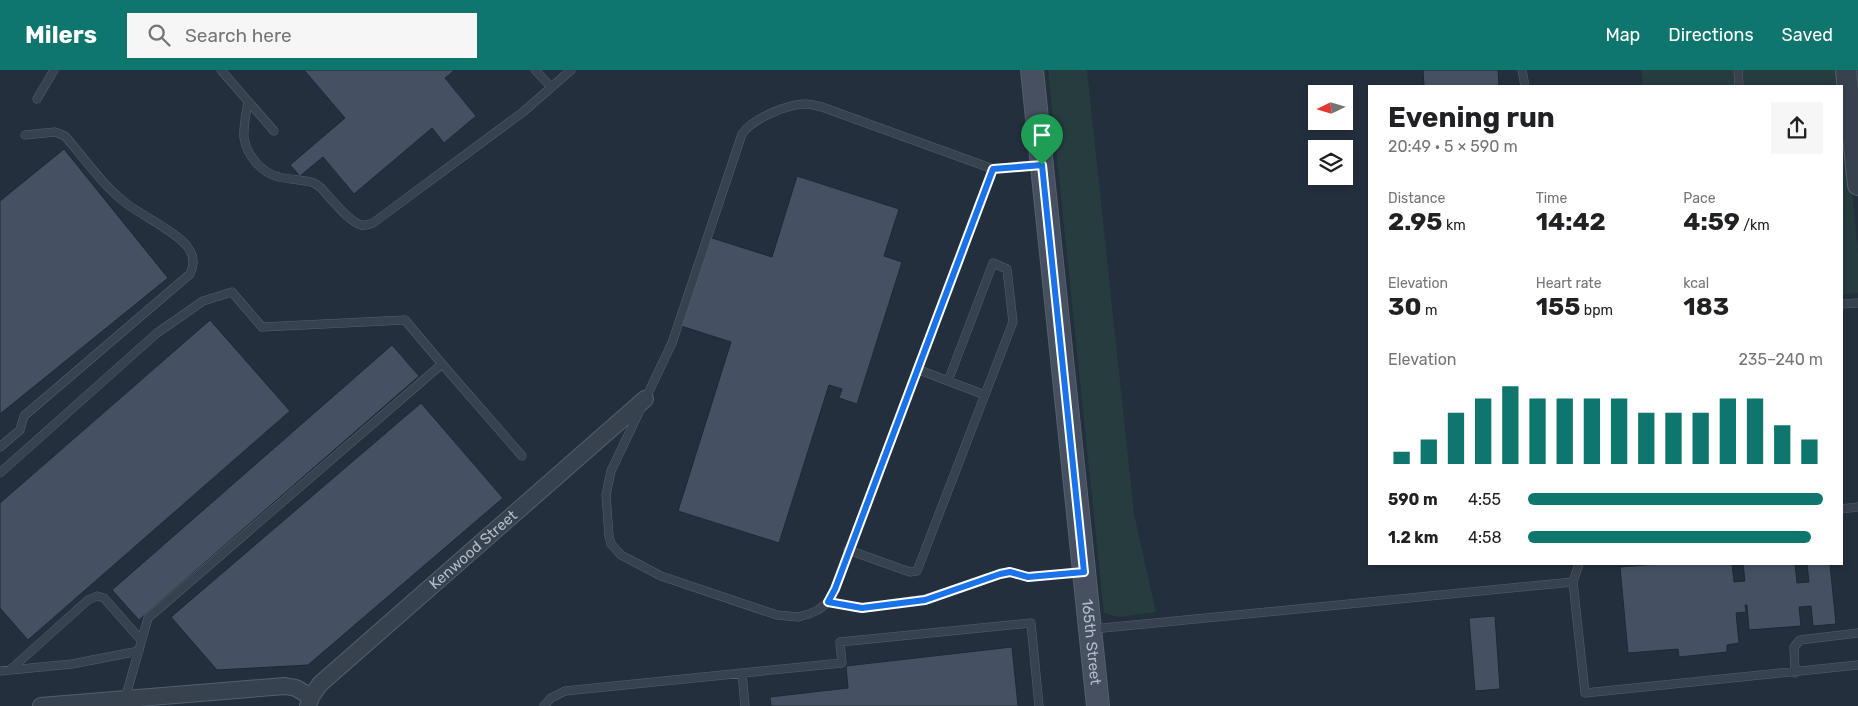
<!DOCTYPE html>
<meta charset="utf-8">
<style>
body{margin:0;font-family:Rubik,sans-serif;background:#f6f6f6;color:#202124;height:100vh;display:flex;flex-direction:column;font-size:19px;white-space:nowrap}
*{box-sizing:border-box;margin:0}
p{font-size:16px;color:#757577}
.icon{flex:none;width:28px;height:28px;fill:none;stroke:currentColor;stroke-width:2;stroke-linecap:round;stroke-linejoin:round}
.map{position:relative;flex:1;overflow:hidden}
.sheet{position:absolute;left:1368px;top:15px;width:475px;height:480px;display:flex;flex-direction:column;background:#fff;border-radius:0px;box-shadow:0 2px 8px #0003}
.sheet>*{flex:none}
.needle{width:32px;rotate:265deg}
.tools{position:absolute;left:1308px;top:15px;display:grid;gap:10px}
.tools a{display:grid;place-items:center;width:45px;height:45px;border-radius:0px;background:#fff;box-shadow:0 2px 8px #0003;font-size:25px}
.pin{position:absolute;display:grid;place-items:center;width:42px;height:42px;color:#fff;margin:-51px -21px;border-radius:50% 50% 50% 0;rotate:-45deg;box-shadow:0 0 5px #0007}
.pin .icon{rotate:45deg}
.round{display:grid;place-items:center;flex:none;width:52px;height:52px;border-radius:0px;background:#f6f6f6}
.headline{display:flex;align-items:center;justify-content:space-between;height:85px;padding:0 20px}
h1{font-size:28px;font-weight:700;line-height:38px}
.figures{display:grid;grid-template-columns:repeat(3,1fr);gap:8px;height:85px;padding:5px 20px}
.figures div{display:grid;align-content:center}
.figures b{font-size:25px;font-weight:700}
.figures small{font-size:14px;font-weight:400}
.figures p{font-size:14px}
.chart{height:140px;padding:10px 20px}
.chart p{display:flex;justify-content:space-between}
.chart svg{width:100%;height:90px;margin-top:5px;stroke:#0f766e;stroke-width:6}
ul{padding:0 20px;list-style:none;font-size:16px}
li{display:grid;grid-template-columns:80px 60px 1fr;align-items:center;height:38px}
li i{height:12px;border-radius:6px;background:#0f766e}
header{display:flex;align-items:center;gap:30px;box-sizing:border-box;height:70px;padding:0 25px;background:#0f766e;color:#fff}
header strong{font-size:24px}
nav{display:flex;gap:28px;margin-inline-start:auto;font-size:18px}
.search{width:350px;height:45px;background:#f6f6f6;display:flex;align-items:center;gap:12px;box-sizing:border-box;padding:0 18px;border-radius:0px;color:#757577;font-size:19px}
.map>svg:first-child{display:block}
</style>
<header>
<strong>Milers</strong>
<div class="search"><svg class="icon" aria-label="search" viewBox="0 0 24 24"><circle cx="10" cy="10" r="6"/><path d="M15 15l6 6"/></svg>Search here</div>
<nav><a>Map</a><a>Directions</a><a>Saved</a></nav>
</header>
<div class="map">
<svg width="1858" height="636" viewBox="0 0 1858 636">
<rect width="100%" height="100%" fill="#242f3e"/>
<path fill="#263c3f" d="M 1048,0 L 1087,0 L 1134,444 L 1156,542 L 1119,547 L 1104,543 Z
M 1641,0 L 1840,0 L 1858,182 L 1858,223 L 1841,225 L 1841,16 L 1643,16 Z"/>
<path fill="#455162" stroke="#1f2835" d="M 304,0 L 455,0 L 445,8 L 476,46 L 444,73 L 432,58 L 354,124 L 323,87 L 300,106 L 290,95 L 345,48 Z
M 1423,0 L 1498,0 L 1499,16 L 1424,16 Z
M 64,79 L 168,208 L 0,344 L 0,131 Z
M 797,106 L 899,139 L 884,186 L 902,192 L 857,334 L 839,328 L 842,319 L 829,315 L 779,473 L 678,441 L 731,272 L 681,256 L 709,167 L 772,187 Z
M 210,250 L 290,341 L 28,570 L 0,538 L 0,433 Z
M 392,275 L 419,306 L 139,550 L 112,520 Z
M 421,333 L 503,428 L 308,595 L 217,600 L 171,547 Z
M 1658,494 L 1732,494 L 1734,512 L 1745,511 L 1743,494 L 1795,494 L 1797,513 L 1809,512 L 1807,494 L 1830,494 L 1836,554 L 1813,556 L 1811,536 L 1799,537 L 1801,556 L 1749,560 L 1747,535 L 1745,535 L 1746,542 L 1736,543 L 1739,573 L 1727,575 L 1727,582 L 1679,587 L 1678,579 L 1628,583 L 1620,497 Z
M 1495,546 L 1500,619 L 1475,621 L 1469,548 Z
M 1012,577 L 1018,636 L 771,636 L 770,627 L 848,618 L 846,596 Z"/>
<g fill="none" stroke-linecap="round" stroke-linejoin="round">
<defs>
<path id="service" d="M 221,0 L 274,61
M 535,0 L 551,17
M 1522,0 L 1525,16
M 1738,0 L 1739,16
M 37,29 L 54,0
M 248,32 C 246,44 243,56 244,68 C 247,85 261,103 279,107 C 291,110 303,109 314,113 L 320,117 C 329,126 349,152 361,155 C 366,156 370,154 373,153 L 523,42 L 571,0
M 993,99 L 835,519 L 828,532 L 818,540 L 809,544 L 798,547 L 777,545 L 661,506 L 621,485 L 611,474 L 609,466 L 606,425 L 611,401 L 672,273 L 742,64 C 752,49 787,34 806,34 C 811,34 817,36 822,37 L 993,99 L 1040,95
M 1841,234 L 1858,233
M 442,294 L 522,386
M 948,311 L 985,325
M 0,377 L 20,360 L 24,346 L 190,204 C 195,194 194,185 187,176 C 175,161 143,146 127,134 C 103,116 85,89 65,66 L 55,62 L 25,65
M 0,403 L 157,263 L 203,231 L 232,222 L 262,257 L 405,250 L 442,294 L 148,548 L 125,629
M 1841,439 L 1858,437
M 848,480 L 910,502 L 917,501 L 1013,252 L 1007,199 L 993,193 L 948,311 L 917,299
M 1579,494 L 1573,512 L 1585,623 L 1858,595
M 828,532 L 862,538 L 925,529 L 1000,504 L 1010,502 L 1028,507 L 1082,502
M 1093,559 L 1573,512
M 10,600 L 88,530 L 97,526 L 104,528 L 141,570
M 0,601 L 72,594 L 139,581
M 742,603 L 745,636
M 1795,603 L 1794,577 L 1800,570 L 1858,563
M 544,636 L 551,628 L 565,621 L 842,593 L 840,572 L 1031,553 L 1039,636"/>
<g id="minor">
<path d="M 41,636 L 285,616 L 296,618 L 311,627"/>
<path id="s1" d="M 308,636 L 311,627 L 320,614 L 645,329"/>
</g>
<path id="tertiary" d="M 1846,0 L 1858,115"/>
<g id="secondary">
<path id="s2" d="M 1032,0 L 1098,636"/>
</g>
</defs>
<use href="#service" stroke="#565f6c" stroke-width="9"/>
<use href="#minor" stroke="#565f6c" stroke-width="18"/>
<use href="#tertiary" stroke="#565f6c" stroke-width="22"/>
<use href="#secondary" stroke="#565f6c" stroke-width="24"/>
<use href="#service" stroke="#38414e" stroke-width="8"/>
<use href="#minor" stroke="#38414e" stroke-width="16"/>
<use href="#tertiary" stroke="#38414e" stroke-width="20"/>
<use href="#secondary" stroke="#465061" stroke-width="22"/>
</g>
<g fill="none" stroke-linecap="round" stroke-linejoin="round">
<defs>
<path id="route" d="M 1042,95 L 1084,502 L 1028,507 L 1010,502 L 1000,504 L 925,530 L 862,538 L 828,532 L 835,519 L 993,99 Z"/>
</defs>
<use href="#route" stroke="#fff" stroke-width="10"/>
<use href="#route" stroke="#1a73e8" stroke-width="6"/>
</g>
<g text-anchor="middle" dominant-baseline="central" stroke-width="4" stroke-linejoin="round" paint-order="stroke">
<g font-size="15" fill="#b4bcc9" stroke="#1d2633">
<text stroke="none"><textPath href="#s1" startOffset="229">Kenwood Street</textPath></text>
<text stroke="none"><textPath href="#s2" startOffset="575">165th Street</textPath></text>
</g>
</g>
</svg>
<div class="tools">
<a><svg class="needle" viewBox="-14 -14 28 28"><path d="M0-13l5 13h-10z" fill="#e53935"/><path d="M0 13l5-13h-10z" fill="#757577"/></svg></a>
<a><svg class="icon" aria-label="layers" viewBox="0 0 24 24"><path d="M12 4l9 5-9 5-9-5zM3 14l9 5 9-5"/></svg></a>
</div>
<div class="pin" style="left:1042px;top:95px;background:#1e9e55"><svg class="icon" aria-label="arrive" viewBox="0 0 24 24"><path d="M6 21V4h12l-3 4 3 4H6"/></svg></div>
<section class="sheet">
<div class="headline"><div><h1>Evening run</h1><p>20:49 · 5 × 590 m</p></div><a class="round"><svg class="icon" aria-label="share" viewBox="0 0 24 24"><path d="M12 15V3M7 8l5-5 5 5M5 13v7h14v-7"/></svg></a></div>
<div class="figures">
<div><p>Distance</p><b>2.95<small> km</small></b></div>
<div><p>Time</p><b>14:42</b></div>
<div><p>Pace</p><b>4:59<small> /km</small></b></div>
</div>
<div class="figures">
<div><p>Elevation</p><b>30<small> m</small></b></div>
<div><p>Heart rate</p><b>155<small> bpm</small></b></div>
<div><p>kcal</p><b>183</b></div>
</div>
<div class="chart"><p><span>Elevation</span>235–240 m</p>
<svg viewBox="0 0 160 44" preserveAspectRatio="none"><path d="M5 44V38M15 44V32M25 44V19M35 44V12M45 44V6M55 44V12M65 44V12M75 44V12M85 44V12M95 44V19M105 44V19M115 44V19M125 44V12M135 44V12M145 44V25M155 44V32"/></svg>
</div>
<ul>
<li><b>590 m</b>4:55<i style="width:100%"></i></li>
<li><b>1.2 km</b>4:58<i style="width:96%"></i></li>
</ul>
</section>
</div>
